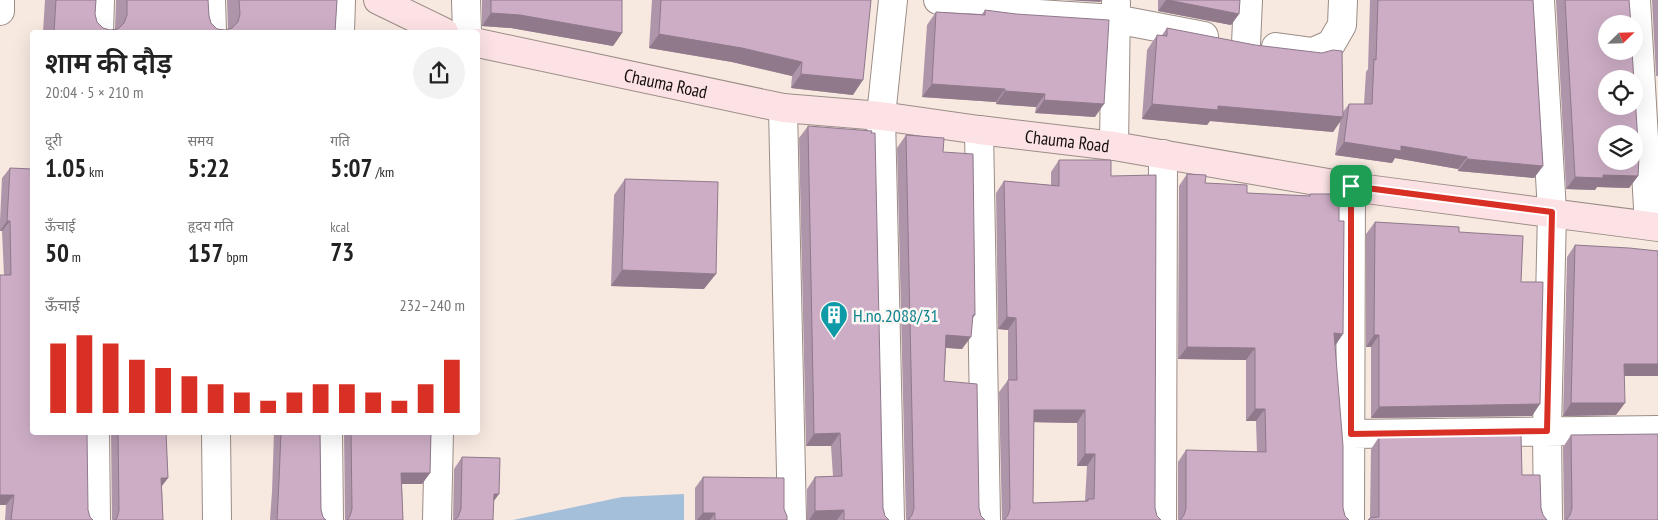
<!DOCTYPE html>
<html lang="hi">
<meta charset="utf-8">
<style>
body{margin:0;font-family:"PT Sans Narrow","Noto Sans Devanagari",sans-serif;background:#f2f2f2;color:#222;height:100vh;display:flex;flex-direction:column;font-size:19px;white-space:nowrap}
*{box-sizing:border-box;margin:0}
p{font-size:16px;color:#767676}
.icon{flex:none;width:28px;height:28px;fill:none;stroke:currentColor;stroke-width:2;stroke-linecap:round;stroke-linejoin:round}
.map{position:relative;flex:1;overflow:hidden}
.side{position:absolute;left:30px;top:30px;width:450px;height:405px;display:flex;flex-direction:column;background:#fff;border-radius:5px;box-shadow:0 5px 20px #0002}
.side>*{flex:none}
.needle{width:32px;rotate:67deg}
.fabs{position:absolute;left:1598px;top:15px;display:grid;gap:10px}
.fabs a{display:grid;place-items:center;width:45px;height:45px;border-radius:50%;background:#fff;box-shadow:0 5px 20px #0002;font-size:25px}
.pin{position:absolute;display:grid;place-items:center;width:42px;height:42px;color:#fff;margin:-21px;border-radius:10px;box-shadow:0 2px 8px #0006}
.round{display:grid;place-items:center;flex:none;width:52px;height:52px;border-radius:26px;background:#f2f2f2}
.headline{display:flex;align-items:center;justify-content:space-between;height:85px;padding:0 15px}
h1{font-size:28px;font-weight:600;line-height:38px}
.stats{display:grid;grid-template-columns:repeat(3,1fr);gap:8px;height:85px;padding:5px 15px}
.stats div{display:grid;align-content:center}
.stats b{font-size:25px;font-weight:600}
.stats small{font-size:14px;font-weight:400}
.stats p{font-size:14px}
.chart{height:140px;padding:10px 15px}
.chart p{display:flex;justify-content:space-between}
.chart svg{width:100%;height:90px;margin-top:5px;stroke:#d93025;stroke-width:6}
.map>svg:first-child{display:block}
</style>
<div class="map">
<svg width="1658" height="520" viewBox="0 0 1658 520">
<rect width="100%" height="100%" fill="#f7e8e0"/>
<path fill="#a3bfda" d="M 684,494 L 684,520 L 513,520 L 622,497 Z"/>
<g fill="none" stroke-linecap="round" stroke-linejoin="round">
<defs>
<path id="street" d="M 211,0 L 212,32
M 466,0 L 467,32
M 938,0 L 1008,12 L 1115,19 L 1204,36
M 1540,0 L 1552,212 L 1547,431 L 1548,520
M 1636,0 L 1649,225
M 0,11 L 0,0
M 99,32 L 100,0
M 340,32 L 341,0
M 1246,44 L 1248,0
M 1276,47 L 1313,52 L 1331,44 L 1342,25 L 1343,0
M 783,108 L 792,520
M 979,130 L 986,520
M 1114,146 L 1116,3
M 95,432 L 96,520
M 216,432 L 217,520
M 328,432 L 329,520
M 1351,434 L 1658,430
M 437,520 L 439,432
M 890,520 L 881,116 L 893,0
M 1162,520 L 1163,154
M 1350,520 L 1351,187"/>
<g id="secondary">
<path d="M 378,0 L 444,32"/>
<path id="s1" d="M 478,43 L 783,108 L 881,116 L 979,130 L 1114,146 L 1351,187 L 1658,227"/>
</g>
</defs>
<use href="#street" stroke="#9b8d86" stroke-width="30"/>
<use href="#secondary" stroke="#9b8d86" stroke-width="30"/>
<use href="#street" stroke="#fff" stroke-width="28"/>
<use href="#secondary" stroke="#fce2e5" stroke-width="28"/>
</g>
<path fill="#af95a9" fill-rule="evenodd" d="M 45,0 L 96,0 L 95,14 L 97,22 L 103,28 L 110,30 L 115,29 L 116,0 L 208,0 L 209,16 L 211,23 L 217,29 L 225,30 L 228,30 L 227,0 L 337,0 L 335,32 L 43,32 Z
M 482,0 L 622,0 L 622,33 L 613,46 L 511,28 L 482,26 Z
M 652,0 L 871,0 L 853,95 L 791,88 L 792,76 L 732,62 L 649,48 Z
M 1158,0 L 1240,0 L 1239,14 L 1231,25 L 1158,11 Z
M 1370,0 L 1533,0 L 1543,166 L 1534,178 L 1458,171 L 1458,169 L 1395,158 L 1392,163 L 1335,155 L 1340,122 L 1333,132 L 1210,121 L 1207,125 L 1142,119 L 1147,50 L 1157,35 L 1162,35 L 1167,28 L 1343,112 L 1349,104 L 1364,104 L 1366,72 L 1368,69 Z
M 1556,0 L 1629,0 L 1638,176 L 1629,188 L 1597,187 L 1595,190 L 1566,189 Z
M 1652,0 L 1658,0 L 1658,76 L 1656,76 Z
M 985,10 L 1095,117 L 1035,113 L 1036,107 L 996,104 L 996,102 L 922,97 L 927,25 L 936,12 L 982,14 Z
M 808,126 L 883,508 L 885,516 L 889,520 L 807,520 L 807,489 L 815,477 L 833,476 L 831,446 L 806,446 L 799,138 Z
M 906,135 L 943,152 L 975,315 L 972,320 L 962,349 L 946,348 L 944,381 L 979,508 L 981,516 L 985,520 L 906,520 L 897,148 Z
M 1059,160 L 1111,176 L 1155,508 L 1157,516 L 1161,520 L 1002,520 L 999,392 L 1008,380 L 1008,330 L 998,329 L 996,193 L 1004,181 L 1051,185 L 1051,172 ZM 1034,422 L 1077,423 L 1077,466 L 1087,466 L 1085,501 L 1033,503 Z
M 10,168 L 32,432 L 88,510 L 90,517 L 93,520 L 5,520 L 6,505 L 4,275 L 2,231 L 0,231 L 0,221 L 2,178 Z
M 1187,174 L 1205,183 L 1247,193 L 1309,196 L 1310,194 L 1335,345 L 1343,508 L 1345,516 L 1349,520 L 1178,520 L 1178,462 L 1186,450 L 1257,452 L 1256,421 L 1246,421 L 1246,360 L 1178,359 L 1179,186 Z
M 625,179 L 704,289 L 611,286 L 614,195 Z
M 1375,222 L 1459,232 L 1521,282 L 1532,416 L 1371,418 L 1371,347 L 1366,347 L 1366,234 Z
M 1575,245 L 1658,251 L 1658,376 L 1624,376 L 1616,415 L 1563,416 L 1567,257 Z
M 111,432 L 166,432 L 168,478 L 162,486 L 163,520 L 112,520 Z
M 274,432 L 320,432 L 321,510 L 323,517 L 326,520 L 270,520 L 272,492 Z
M 344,432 L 431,432 L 430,473 L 422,484 L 402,484 L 403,520 L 345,520 Z
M 1571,435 L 1658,520 L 1564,520 L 1563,447 Z
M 1379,437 L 1522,475 L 1541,508 L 1543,515 L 1370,518 L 1371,449 Z
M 462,457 L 493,502 L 493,520 L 453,520 L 454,469 Z
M 703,477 L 784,509 L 787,520 L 695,520 L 695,488 Z"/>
<path fill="#8f798a" d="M 1064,0 L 1102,0 L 1100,2 Z
M 1166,0 L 1168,0 L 1239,14 L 1231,25 L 1158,11 Z
M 491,13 L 520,15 L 622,33 L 613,46 L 511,28 L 482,26 Z
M 659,34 L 742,48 L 802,62 L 792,76 L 732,62 L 649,48 Z
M 801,74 L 863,80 L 853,95 L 791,88 Z
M 932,84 L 1005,89 L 996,102 L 922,97 Z
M 1005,91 L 1045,94 L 1036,107 L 996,104 Z
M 1044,100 L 1104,104 L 1095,117 L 1035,113 Z
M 1152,104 L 1218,106 L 1343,117 L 1333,132 L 1210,121 L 1207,125 L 1142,119 Z
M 1344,142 L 1401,146 L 1467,157 L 1458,169 L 1395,158 L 1392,163 L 1335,155 Z
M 1467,159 L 1543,166 L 1534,178 L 1458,171 Z
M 1603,175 L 1638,176 L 1629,188 L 1597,187 L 1595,190 L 1566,189 L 1575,177 Z
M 7,221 L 10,221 L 2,231 L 0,231 Z
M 622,270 L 716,274 L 704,289 L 611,286 Z
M 1007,317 L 1016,318 L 1008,330 L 998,329 Z
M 1334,333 L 1343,334 L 1335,346 Z
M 946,335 L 971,337 L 962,349 L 937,347 Z
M 1374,335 L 1379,335 L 1371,347 L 1366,347 Z
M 1187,347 L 1255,348 L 1246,360 L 1178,359 Z
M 1624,364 L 1658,364 L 1658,376 L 1616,376 Z
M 1571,403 L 1625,403 L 1616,415 L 1563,416 Z
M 1540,404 L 1532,416 L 1371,418 L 1379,407 Z
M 1255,409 L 1265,409 L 1256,421 L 1246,421 Z
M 1034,410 L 1085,410 L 1077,423 L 1025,422 Z
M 840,433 L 831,446 L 806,446 L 814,434 Z
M 1085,454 L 1095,454 L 1087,466 L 1077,466 Z
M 401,473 L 430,473 L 422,484 L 394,484 Z
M 161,478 L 168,478 L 160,488 Z
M 494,494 L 499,494 L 491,505 Z
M 0,495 L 14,495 L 6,505 L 0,505 Z
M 844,510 L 837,520 L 809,520 L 815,511 Z
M 703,513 L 715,513 L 710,520 L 697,520 Z"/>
<path fill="#ccadc5" stroke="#8f798a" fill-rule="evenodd" d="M 56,0 L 96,0 L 95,14 L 97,22 L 103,28 L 110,30 L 118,29 L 124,23 L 127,15 L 127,0 L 208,0 L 209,16 L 211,23 L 217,29 L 225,30 L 232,28 L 238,22 L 240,14 L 239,0 L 337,0 L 335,32 L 54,32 Z
M 491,0 L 622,0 L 622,33 L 520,15 L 491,13 Z
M 661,0 L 871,0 L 863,80 L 801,74 L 802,62 L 742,48 L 659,34 Z
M 1168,0 L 1240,0 L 1239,14 Z
M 1378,0 L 1533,0 L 1543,166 L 1467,159 L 1467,157 L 1401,146 L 1401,151 L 1344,142 L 1349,104 L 1372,104 L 1374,59 L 1376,60 Z
M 1565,0 L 1629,0 L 1631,24 L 1606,24 L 1606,51 L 1632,51 L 1639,157 L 1638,176 L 1603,175 L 1603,178 L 1575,177 ZM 1606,79 L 1634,79 L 1634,106 L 1606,106 ZM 1606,134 L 1634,134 L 1634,161 L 1606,161 Z
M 985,10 L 1016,14 L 1109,20 L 1104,104 L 1044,100 L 1045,94 L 1005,91 L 1005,89 L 932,84 L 936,12 L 985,15 Z
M 1167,28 L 1255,45 L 1322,53 L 1333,50 L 1342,51 L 1343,117 L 1218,106 L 1218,110 L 1152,104 L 1157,35 L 1167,36 Z
M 808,126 L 872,131 L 871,133 L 875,133 L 883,508 L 885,516 L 889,520 L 844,520 L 844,510 L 815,511 L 815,477 L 842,476 L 840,433 L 814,434 Z
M 906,135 L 944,138 L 943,152 L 973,154 L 975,315 L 973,315 L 971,337 L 946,335 L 944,381 L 977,384 L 979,508 L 981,516 L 985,520 L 908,520 L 912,515 L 914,508 Z
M 1059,160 L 1111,160 L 1111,176 L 1156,175 L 1155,508 L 1157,516 L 1161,520 L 1004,520 L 1008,515 L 1010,508 L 1008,380 L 1017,380 L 1016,318 L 1007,317 L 1004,181 L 1059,186 ZM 1034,410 L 1085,410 L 1085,454 L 1095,454 L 1094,499 L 1088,499 L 1088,501 L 1033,503 Z
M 10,168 L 32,169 L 32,432 L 87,432 L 88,510 L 90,517 L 93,520 L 11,520 L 14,495 L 0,495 L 0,275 L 11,275 L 10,221 L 7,221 Z
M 1187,174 L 1206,175 L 1205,183 L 1247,185 L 1247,193 L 1310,196 L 1310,194 L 1339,194 L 1339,221 L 1344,221 L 1343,334 L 1334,333 L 1343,446 L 1343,508 L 1345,516 L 1349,520 L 1180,520 L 1184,515 L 1186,508 L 1186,450 L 1266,452 L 1265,409 L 1255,409 L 1255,348 L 1187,347 Z
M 625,179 L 718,182 L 716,274 L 622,270 Z
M 1375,222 L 1459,227 L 1459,232 L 1523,236 L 1521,282 L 1543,282 L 1540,404 L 1379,407 L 1379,335 L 1374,335 Z
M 1575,245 L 1629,248 L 1658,251 L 1658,364 L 1624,364 L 1625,403 L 1571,403 Z
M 118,432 L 166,432 L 168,478 L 161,478 L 163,520 L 114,520 L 117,518 L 119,510 Z
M 281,432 L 320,432 L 321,510 L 323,517 L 326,520 L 277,520 L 279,481 Z
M 351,432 L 431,432 L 430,473 L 401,473 L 403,520 L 347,520 L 350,516 L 352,509 Z
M 1658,434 L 1658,520 L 1566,520 L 1570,515 L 1572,508 L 1571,435 Z
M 1521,435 L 1522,475 L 1540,475 L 1541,508 L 1543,515 L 1547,520 L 1368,520 L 1370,518 L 1379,517 L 1379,437 Z
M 462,457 L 500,458 L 499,494 L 494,494 L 493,520 L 455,520 L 458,517 L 461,509 Z
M 703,477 L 784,478 L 784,509 L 787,516 L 787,520 L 715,520 L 715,513 L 703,513 Z"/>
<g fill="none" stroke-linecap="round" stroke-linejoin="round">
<defs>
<path id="route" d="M 1351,186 L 1552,212 L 1547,431 L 1351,434 Z"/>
</defs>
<use href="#route" stroke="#fff" stroke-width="10"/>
<use href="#route" stroke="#d93025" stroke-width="6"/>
</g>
<defs>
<symbol id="building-pin" viewBox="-11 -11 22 30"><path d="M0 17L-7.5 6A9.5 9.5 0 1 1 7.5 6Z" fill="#0f9aa8" stroke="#fdf7f4"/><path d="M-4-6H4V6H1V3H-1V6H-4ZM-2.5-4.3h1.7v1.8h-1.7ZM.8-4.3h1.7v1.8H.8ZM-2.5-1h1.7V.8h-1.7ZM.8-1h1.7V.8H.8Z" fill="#fff"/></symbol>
</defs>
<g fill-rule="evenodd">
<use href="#building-pin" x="818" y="299" width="32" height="43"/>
</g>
<g text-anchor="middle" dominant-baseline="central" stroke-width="5" stroke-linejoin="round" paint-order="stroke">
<g font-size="18" fill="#16110e" stroke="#fdf7f4">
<text stroke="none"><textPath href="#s1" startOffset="192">Chauma Road</textPath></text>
<text stroke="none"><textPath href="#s1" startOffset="598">Chauma Road</textPath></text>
</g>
<g font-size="18" fill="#0d838f" stroke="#fdf7f4" text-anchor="start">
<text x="853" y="315">H.no.2088/31</text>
</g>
</g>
</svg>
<div class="fabs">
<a><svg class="needle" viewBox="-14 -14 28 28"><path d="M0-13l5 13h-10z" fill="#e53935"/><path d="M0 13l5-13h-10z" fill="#767676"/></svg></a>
<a><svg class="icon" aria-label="locate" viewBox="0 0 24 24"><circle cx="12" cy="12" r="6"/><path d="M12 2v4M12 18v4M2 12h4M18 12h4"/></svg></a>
<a><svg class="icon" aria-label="layers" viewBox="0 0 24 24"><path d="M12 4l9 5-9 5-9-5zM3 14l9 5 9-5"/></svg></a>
</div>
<div class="pin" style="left:1351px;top:186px;background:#1e9e55"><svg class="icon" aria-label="arrive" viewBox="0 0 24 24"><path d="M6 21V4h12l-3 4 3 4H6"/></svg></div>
<section class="side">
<div class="headline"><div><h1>शाम की दौड़</h1><p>20:04 · 5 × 210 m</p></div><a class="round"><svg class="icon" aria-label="share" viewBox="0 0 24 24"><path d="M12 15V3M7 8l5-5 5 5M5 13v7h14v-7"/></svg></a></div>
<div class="stats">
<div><p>दूरी</p><b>1.05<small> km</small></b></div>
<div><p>समय</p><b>5:22</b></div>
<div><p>गति</p><b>5:07<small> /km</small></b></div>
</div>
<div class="stats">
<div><p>ऊँचाई</p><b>50<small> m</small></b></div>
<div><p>हृदय गति</p><b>157<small> bpm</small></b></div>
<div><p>kcal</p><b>73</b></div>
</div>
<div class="chart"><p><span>ऊँचाई</span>232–240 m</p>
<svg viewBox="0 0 160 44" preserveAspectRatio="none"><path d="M5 44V10M15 44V6M25 44V10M35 44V18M45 44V22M55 44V26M65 44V30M75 44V34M85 44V38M95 44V34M105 44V30M115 44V30M125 44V34M135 44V38M145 44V30M155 44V18"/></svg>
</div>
</section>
</div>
